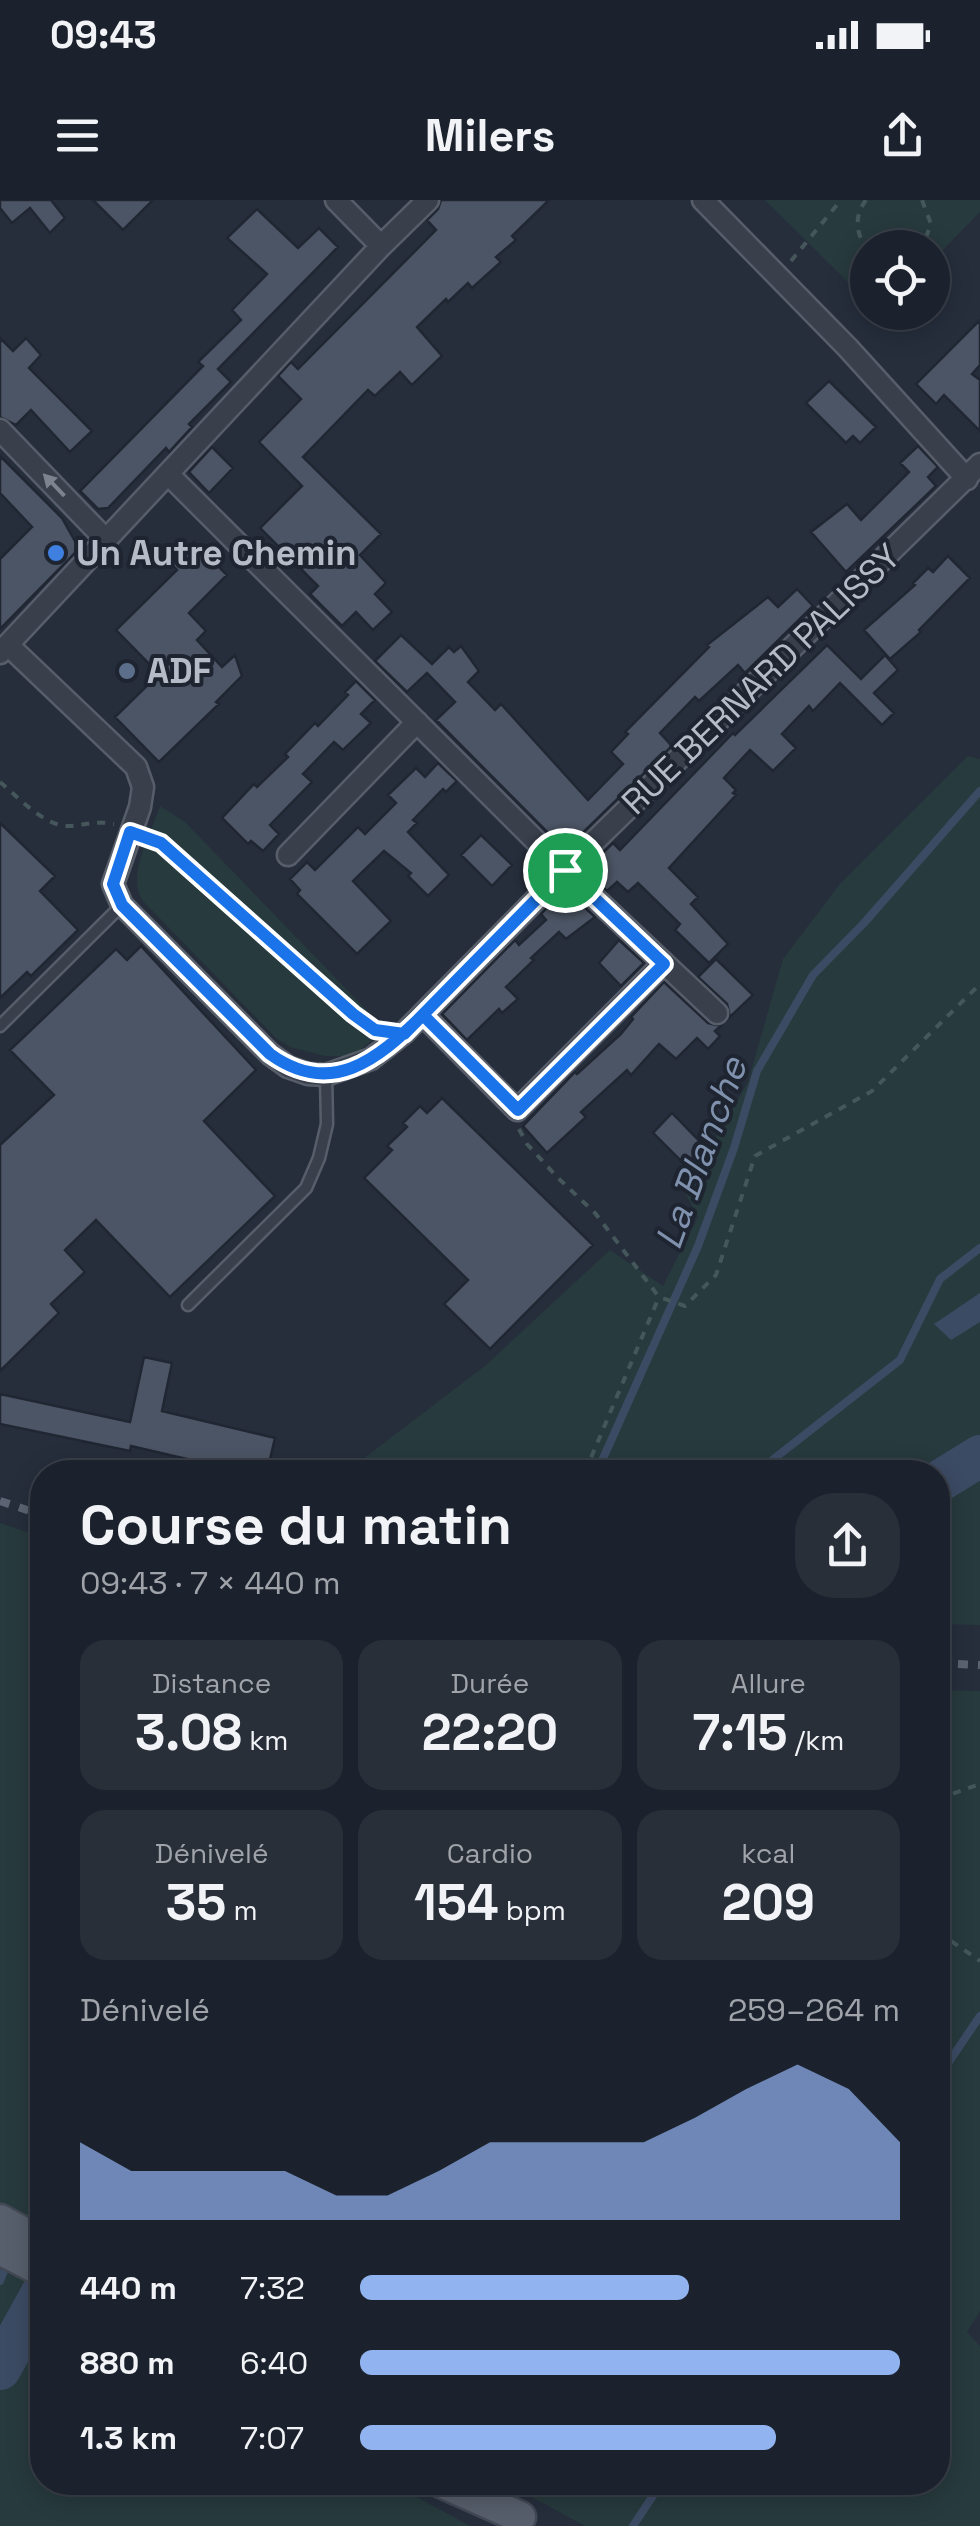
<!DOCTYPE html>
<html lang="fr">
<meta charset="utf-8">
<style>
body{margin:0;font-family:"Space Grotesk",sans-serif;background:#292f39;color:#f1f3f6;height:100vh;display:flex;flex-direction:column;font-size:38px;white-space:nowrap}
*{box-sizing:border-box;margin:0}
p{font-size:32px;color:#a0a4aa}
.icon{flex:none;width:55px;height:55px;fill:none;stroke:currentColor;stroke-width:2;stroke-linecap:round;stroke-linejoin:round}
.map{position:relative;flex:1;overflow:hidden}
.panel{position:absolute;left:30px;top:1260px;width:920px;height:1035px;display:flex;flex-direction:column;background:#1c222d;border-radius:40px;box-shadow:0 5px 25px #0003,0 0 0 2px #3a3f49}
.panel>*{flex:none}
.controls{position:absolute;left:850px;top:30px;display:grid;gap:20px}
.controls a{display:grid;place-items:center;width:100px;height:100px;border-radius:50%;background:#1c222d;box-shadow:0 5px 25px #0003,0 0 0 2px #3a3f49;font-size:50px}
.pin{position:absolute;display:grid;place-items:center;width:85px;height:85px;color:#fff;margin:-42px;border:5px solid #fff;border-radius:50%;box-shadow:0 2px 10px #0007}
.round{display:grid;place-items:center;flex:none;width:105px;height:105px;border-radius:40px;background:#292f39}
.summary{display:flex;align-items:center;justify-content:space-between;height:170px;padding:0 50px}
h1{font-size:55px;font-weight:600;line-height:75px}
.figures{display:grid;grid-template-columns:repeat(3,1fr);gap:15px;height:170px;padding:10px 50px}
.figures div{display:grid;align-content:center;border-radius:25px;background:#292f39;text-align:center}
.figures b{font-size:50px;font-weight:600}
.figures small{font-size:28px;font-weight:400}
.figures p{font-size:28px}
.chart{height:280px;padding:20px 50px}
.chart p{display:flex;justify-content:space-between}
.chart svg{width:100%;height:180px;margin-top:10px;fill:#91b3f0;opacity:.7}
ul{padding:0 50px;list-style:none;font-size:32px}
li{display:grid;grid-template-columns:160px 120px 1fr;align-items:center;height:75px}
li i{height:25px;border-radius:12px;background:#91b3f0}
.status{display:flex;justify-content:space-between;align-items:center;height:70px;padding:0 50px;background:#1c222d;direction:ltr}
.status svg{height:28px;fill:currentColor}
header{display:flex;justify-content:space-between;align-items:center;height:130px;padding:0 50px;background:#1c222d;font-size:45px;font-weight:600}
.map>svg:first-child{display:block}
</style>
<div class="status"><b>09:43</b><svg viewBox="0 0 49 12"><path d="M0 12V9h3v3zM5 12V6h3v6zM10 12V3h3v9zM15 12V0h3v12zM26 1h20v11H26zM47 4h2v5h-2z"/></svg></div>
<header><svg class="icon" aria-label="menu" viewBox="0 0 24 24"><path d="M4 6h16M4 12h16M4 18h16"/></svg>Milers<svg class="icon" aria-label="share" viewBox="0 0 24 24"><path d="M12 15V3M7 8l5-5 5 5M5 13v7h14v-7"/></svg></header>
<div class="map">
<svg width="980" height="2326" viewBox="0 0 980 2326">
<rect width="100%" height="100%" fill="#262e3c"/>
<path fill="#273a3d" d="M 765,0 L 980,0 L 980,12 L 933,60 L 932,48 L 868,48 L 867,101 Z
M 968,556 L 980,559 L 980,1425 L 938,1424 L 938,1272 L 346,1272 L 486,1165 L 610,1050 L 663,1086 L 698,1017 L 684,991 L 748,882 L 783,759 L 840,684 Z
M 160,606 L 185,622 L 385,829 L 360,850 L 346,856 L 325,856 L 290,847 L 276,838 L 142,700 C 127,674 151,633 160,606 Z
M 0,1323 L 42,1337 L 42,2026 L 0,2006 Z
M 938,1490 L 980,1491 L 980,2111 L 967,2132 L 980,2146 L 980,2326 L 585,2326 L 506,2283 L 938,2282 Z
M 0,2067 L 42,2091 L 42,2282 L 391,2283 L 470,2326 L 0,2326 Z"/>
<path fill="#3c4b64" d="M 980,1093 L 980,1122 L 951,1140 L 934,1124 Z"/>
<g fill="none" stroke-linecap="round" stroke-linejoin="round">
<path stroke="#3c4b64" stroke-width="8" d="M 597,1272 L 698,1046 L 734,948 L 757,871 L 813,775 L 864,723 L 980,591
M 757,1272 L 900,1160 L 940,1079 L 980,1048
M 938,1878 L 980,1816
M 34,2017 L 42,2005
M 0,2081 L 5,2069
M 633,2326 L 662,2282"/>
<path stroke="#3c4b64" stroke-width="42" d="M 938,1282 L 980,1256
M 0,2169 L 42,2093"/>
</g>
<path fill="#4c5565" stroke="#202733" stroke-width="2.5" d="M 0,0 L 51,0 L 65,18 L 50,33 L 30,8 L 12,23 L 0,8 Z
M 93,0 L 153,0 L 123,30 Z
M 441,0 L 549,0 L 512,36 L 516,40 L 496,57 L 501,62 L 472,88 L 468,83 L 448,102 L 446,99 L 417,127 L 442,156 L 412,185 L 400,172 L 375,196 L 368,190 L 303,257 L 381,334 L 360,355 L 386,383 L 375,394 L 392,412 L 373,430 L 356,412 L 342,426 L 310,394 L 318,386 L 260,328 L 302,286 L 259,242 L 301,199 L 278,176 L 291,162 L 298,169 L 436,30 L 427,20 L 438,9 Z
M 257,9 L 298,48 L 319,28 L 338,47 L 218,169 L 231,182 L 189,224 L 192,227 L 169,252 L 166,248 L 108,308 L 98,309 L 80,291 L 203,166 L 198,162 L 241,120 L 232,110 L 267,74 L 227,38 Z
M 980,120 L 980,165 L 972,174 L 980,180 L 980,231 L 944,195 L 936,204 L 916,184 Z
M 0,138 L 13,151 L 26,138 L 41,155 L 29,168 L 92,231 L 70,252 L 31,210 L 16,225 L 0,217 Z
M 829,181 L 876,227 L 860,243 L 853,236 L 846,243 L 806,203 Z
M 918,246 L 938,267 L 928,277 L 936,286 L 846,372 L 811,332 L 847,304 L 861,320 L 909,272 L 900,263 Z
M 212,247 L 233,268 L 209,293 L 189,272 Z
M 0,256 L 62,318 L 76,343 L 75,353 L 0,429 L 0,359 L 32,327 L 0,293 Z
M 194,342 L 227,375 L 189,413 L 206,431 L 197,440 L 222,467 L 235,455 L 242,476 L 216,502 L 219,504 L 159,562 L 115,517 L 159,474 L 116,430 L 177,370 L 171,364 Z
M 948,356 L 970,378 L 919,430 L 921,432 L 890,459 L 864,430 L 915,385 L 913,383 L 928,368 L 933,372 Z
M 797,389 L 813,406 L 745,473 L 738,465 L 699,501 L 695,497 L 660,533 L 672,546 L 565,650 L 436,520 L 455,502 L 427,473 L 407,492 L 375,461 L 401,435 L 432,464 L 449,447 L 454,452 L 461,446 L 479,471 L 468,482 L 495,510 L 501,504 L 588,600 L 623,564 L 611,552 L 628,534 L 625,532 L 709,447 L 707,445 L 768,397 L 778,407 Z
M 827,445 L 861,479 L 885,455 L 898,470 L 874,493 L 894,513 L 882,525 L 840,483 L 813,511 L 809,506 L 782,534 L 796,548 L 773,571 L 750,550 L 724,578 L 736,590 L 733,593 L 736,595 L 669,668 L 698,697 L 691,704 L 728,744 L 709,763 L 675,730 L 680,724 L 638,683 L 628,692 L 617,682 L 607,691 L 585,670 L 613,643 L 620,650 L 733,533 L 735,535 Z
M 356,481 L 375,500 L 361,514 L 371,523 L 343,550 L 334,542 L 303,574 L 312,582 L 270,625 L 279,634 L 263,651 L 251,641 L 248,644 L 222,618 L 254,584 L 257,587 L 288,557 L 285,554 L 315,523 L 318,526 L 348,495 L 345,492 Z
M 438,563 L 457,581 L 446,592 L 443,589 L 413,620 L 417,623 L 408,632 L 449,675 L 428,696 L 408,676 L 411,673 L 384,651 L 353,681 L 391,721 L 357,754 L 297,694 L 300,690 L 290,679 L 307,662 L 315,670 L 358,627 L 365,634 L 396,603 L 388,595 L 416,568 L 425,577 Z
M 0,623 L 55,676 L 40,691 L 78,730 L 31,776 L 27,772 L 0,798 Z
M 481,635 L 512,665 L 492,686 L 461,655 Z
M 565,689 L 595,717 L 566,739 L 559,732 L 531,758 L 534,760 L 506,787 L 518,799 L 502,813 L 499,809 L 467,840 L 442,814 L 515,740 L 519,745 L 546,720 L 541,714 Z
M 619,740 L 644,763 L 621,786 L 599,763 Z
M 141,746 L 256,870 L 204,921 L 275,996 L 170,1097 L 96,1020 L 65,1050 L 85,1072 L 51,1104 L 59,1113 L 0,1171 L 0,945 L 54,895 L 10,850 L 116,749 L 127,760 Z
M 716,759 L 753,795 L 730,817 L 727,804 L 698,777 Z
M 664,782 L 708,823 L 721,826 L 715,831 L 720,836 L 708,849 L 697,838 L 676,859 L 659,844 L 631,875 L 627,870 L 581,912 L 586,917 L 547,953 L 523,926 L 575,872 L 577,874 L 621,834 L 633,819 L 631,817 Z
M 442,898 L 593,1045 L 490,1149 L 444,1104 L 468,1080 L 364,978 L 392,950 L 387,946 L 407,927 L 403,923 L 420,906 L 427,913 Z
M 672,913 L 709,951 L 690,970 L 653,933 Z
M 144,1157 L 172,1163 L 162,1211 L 275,1238 L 267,1272 L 243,1272 L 131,1246 L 130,1251 L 0,1224 L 0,1194 L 130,1222 Z"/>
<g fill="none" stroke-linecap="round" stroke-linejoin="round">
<defs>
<path id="service" d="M 0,826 L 122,705
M 188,1105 L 306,988 L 319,958 L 327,924 L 326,875"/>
<path id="minor" d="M 336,0 L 381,46
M 703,0 L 848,148 L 967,279
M 0,230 L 107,341
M 168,274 L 565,670 L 717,813
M 8,445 L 136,567 L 143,587 L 140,607 L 113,684 L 122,705 L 270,854 L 288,867 L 308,874 L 326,875 L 371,859 L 404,833 L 565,670 L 980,264
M 0,453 L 381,46 L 428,0
M 288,655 L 417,522
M 423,815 L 517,910 L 664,763"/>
<path id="primary" d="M 0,2020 L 42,2043
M 0,2049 L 42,2071
M 441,2282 L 520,2317"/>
</defs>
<use href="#service" stroke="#575e6a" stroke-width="15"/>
<use href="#minor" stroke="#575e6a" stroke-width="25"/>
<use href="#primary" stroke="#424955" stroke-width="35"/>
<path stroke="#45575a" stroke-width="4" stroke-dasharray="8 8" stroke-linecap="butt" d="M 866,0 C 854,16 855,34 868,49
M 922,0 L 931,24 L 922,48
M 791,61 L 841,0
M 0,582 C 18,597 43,625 67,626 C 85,626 91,620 114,624
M 151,639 L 172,651 L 375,830
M 519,929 L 527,944 L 557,977 L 595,1013 L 659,1097 L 685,1106 L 716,1075 L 755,956 L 872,891 L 980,784
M 585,1272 L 659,1097
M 938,1599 L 980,1584
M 938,1732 L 980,1761"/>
<use href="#service" stroke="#39404c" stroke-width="10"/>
<use href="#minor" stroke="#39404c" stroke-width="20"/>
<use href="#primary" stroke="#575f6c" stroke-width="30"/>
<path stroke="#5c6473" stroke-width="8" stroke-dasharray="10 10" stroke-linecap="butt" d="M 0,1301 L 42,1315
M 938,1463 L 980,1465"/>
</g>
<defs><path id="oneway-solid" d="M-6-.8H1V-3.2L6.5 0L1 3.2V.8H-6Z" transform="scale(2.5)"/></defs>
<use fill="#7d8490" href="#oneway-solid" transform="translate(54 285) rotate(-134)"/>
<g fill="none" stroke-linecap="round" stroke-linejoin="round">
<defs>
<path id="route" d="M 565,670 L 404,834 L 375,830 L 353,814 L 161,643 L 130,632 L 113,684 L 122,705 L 270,854 C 331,898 377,860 423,815 L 518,910 L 664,764 L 565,670"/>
</defs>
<use href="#route" stroke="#fff" stroke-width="20"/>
<use href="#route" stroke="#1a73e8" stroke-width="12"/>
</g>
<circle fill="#3f7fe0" stroke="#1e2531" stroke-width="4" cx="56" cy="353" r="10"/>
<circle fill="#5c6f8a" stroke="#1e2531" stroke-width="4" cx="127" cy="471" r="10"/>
<g text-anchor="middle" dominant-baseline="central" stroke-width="8" stroke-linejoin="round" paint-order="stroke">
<g font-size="35" font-weight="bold" fill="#b5bcc7" stroke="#1e2531" text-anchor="start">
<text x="76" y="353">Un Autre Chemin</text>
<text x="147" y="471">ADF</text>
</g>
<g font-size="35" fill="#b5bcc7" stroke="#1e2531">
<text transform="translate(761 479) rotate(-44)">RUE BERNARD PALISSY</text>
</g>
<g font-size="38" font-style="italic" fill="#7f91ad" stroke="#1e2531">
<text transform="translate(701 953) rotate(-70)">La Blanche</text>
</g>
</g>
</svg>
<div class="controls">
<a><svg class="icon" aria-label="locate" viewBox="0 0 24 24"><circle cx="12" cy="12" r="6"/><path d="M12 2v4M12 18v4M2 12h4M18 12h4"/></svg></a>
</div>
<div class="pin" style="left:565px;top:670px;background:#1e9e55"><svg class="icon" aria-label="arrive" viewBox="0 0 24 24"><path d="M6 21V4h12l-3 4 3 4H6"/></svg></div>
<section class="panel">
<div class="summary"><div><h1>Course du matin</h1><p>09:43 · 7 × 440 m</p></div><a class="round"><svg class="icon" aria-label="share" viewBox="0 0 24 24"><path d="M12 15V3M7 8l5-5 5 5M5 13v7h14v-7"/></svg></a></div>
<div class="figures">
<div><p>Distance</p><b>3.08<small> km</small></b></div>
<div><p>Durée</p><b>22:20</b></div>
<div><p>Allure</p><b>7:15<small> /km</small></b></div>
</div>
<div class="figures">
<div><p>Dénivelé</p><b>35<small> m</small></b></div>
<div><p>Cardio</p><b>154<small> bpm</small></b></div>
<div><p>kcal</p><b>209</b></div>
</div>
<div class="chart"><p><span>Dénivelé</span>259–264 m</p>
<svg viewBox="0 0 160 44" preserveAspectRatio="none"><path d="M0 44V25L10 32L20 32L30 32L40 32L50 38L60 38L70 32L80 25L90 25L100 25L110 25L120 19L130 12L140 6L150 12L160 25V44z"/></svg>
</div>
<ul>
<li><b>440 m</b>7:32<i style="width:61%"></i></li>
<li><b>880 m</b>6:40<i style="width:100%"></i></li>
<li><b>1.3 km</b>7:07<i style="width:77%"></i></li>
</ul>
</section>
</div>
